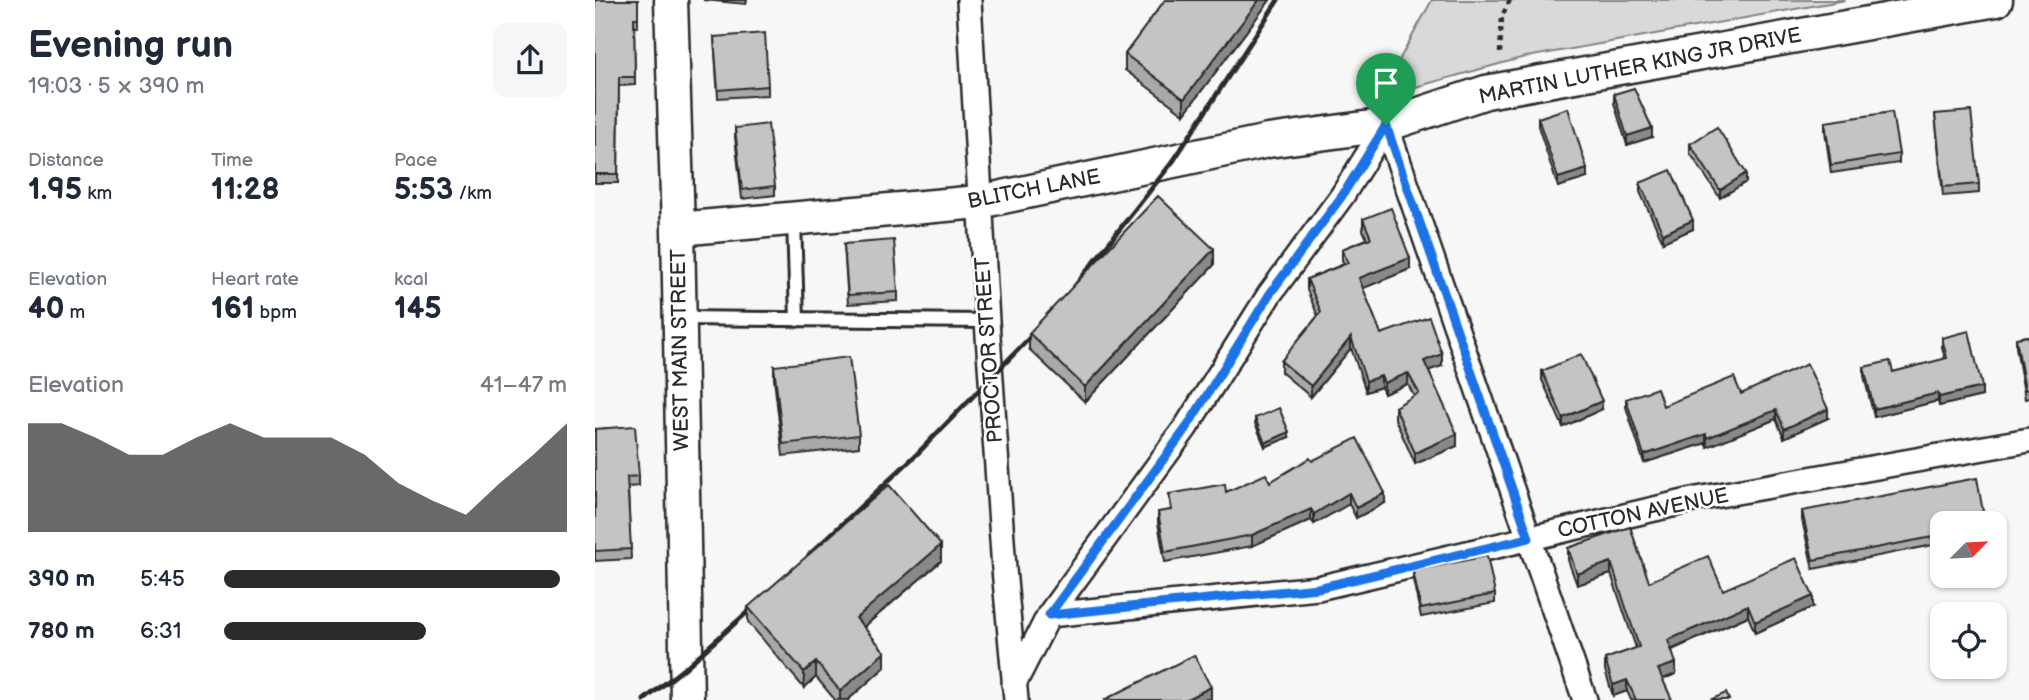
<!DOCTYPE html>
<meta charset="utf-8">
<style>
body{margin:0;font-family:"Balsamiq Sans",sans-serif;background:#f6f6f7;color:#1f2937;height:100vh;display:flex;flex-direction:column;font-size:26px;white-space:nowrap}
*{box-sizing:border-box;margin:0}
p{font-size:23px;color:#747a83}
.icon{flex:none;width:38px;height:38px;fill:none;stroke:currentColor;stroke-width:2;stroke-linecap:round;stroke-linejoin:round}
.map{position:relative;flex:1;overflow:hidden}
.drawer{display:flex;flex-direction:column;background:#fff;width:595px}
.drawer>*{flex:none}
.needle{width:46px;rotate:66deg}
.controls{position:absolute;left:1335px;top:511px;display:grid;gap:14px}
.controls a{display:grid;place-items:center;width:77px;height:77px;border-radius:14px;background:#fff;box-shadow:0 2px 5px #0004;font-size:35px}
.pin{position:absolute;display:grid;place-items:center;width:60px;height:60px;color:#fff;margin:-72px -30px;border-radius:50% 50% 50% 0;rotate:-45deg;box-shadow:0 0 7px #0007}
.pin .icon{rotate:45deg}
.round{display:grid;place-items:center;flex:none;width:74px;height:74px;border-radius:14px;background:#f6f6f7}
.headline{display:flex;align-items:center;justify-content:space-between;height:119px;padding:0 28px}
h1{font-size:38px;font-weight:600;line-height:52px}
.figures{display:grid;grid-template-columns:repeat(3,1fr);gap:10px;height:119px;padding:7px 28px}
.figures div{display:grid;align-content:center}
.figures b{font-size:30px;font-weight:600}
.figures small{font-size:19px;font-weight:400}
.figures p{font-size:19px}
.chart{height:196px;padding:14px 28px}
.chart p{display:flex;justify-content:space-between}
.chart svg{width:100%;height:126px;margin-top:7px;fill:#2b2b2b;opacity:.7}
ul{padding:0 28px;list-style:none;font-size:23px}
li{display:grid;grid-template-columns:112px 84px 1fr;align-items:center;height:52px}
li i{height:18px;border-radius:9px;background:#2b2b2b}
main{display:flex;flex:1;min-height:0}
.map>svg:first-child{display:block}
</style>
<main>
<section class="drawer">
<div class="headline"><div><h1>Evening run</h1><p>19:03 · 5 × 390 m</p></div><a class="round"><svg class="icon" aria-label="share" viewBox="0 0 24 24"><path d="M12 15V3M7 8l5-5 5 5M5 13v7h14v-7"/></svg></a></div>
<div class="figures">
<div><p>Distance</p><b>1.95<small> km</small></b></div>
<div><p>Time</p><b>11:28</b></div>
<div><p>Pace</p><b>5:53<small> /km</small></b></div>
</div>
<div class="figures">
<div><p>Elevation</p><b>40<small> m</small></b></div>
<div><p>Heart rate</p><b>161<small> bpm</small></b></div>
<div><p>kcal</p><b>145</b></div>
</div>
<div class="chart"><p><span>Elevation</span>41–47 m</p>
<svg viewBox="0 0 160 44" preserveAspectRatio="none"><path d="M0 44V6L10 6L20 11L30 17L40 17L50 11L60 6L70 11L80 11L90 11L100 17L110 27L120 33L130 38L140 27L150 17L160 6V44z"/></svg>
</div>
<ul>
<li><b>390 m</b>5:45<i style="width:98%"></i></li>
<li><b>780 m</b>6:31<i style="width:59%"></i></li>
</ul>
</section>
<div class="map">
<svg width="1434" height="700" viewBox="0 0 1434 700">
<rect width="100%" height="100%" fill="#f7f7f7"/>
<filter id="ink" filterUnits="userSpaceOnUse"><feTurbulence type="fractalNoise" baseFrequency=".0143" numOctaves="2"/><feDisplacementMap in="SourceGraphic" scale="14" xChannelSelector="R" yChannelSelector="G"/><feConvolveMatrix kernelMatrix="1 2 1 2 8 2 1 2 1" color-interpolation-filters="sRGB"/></filter>
<g filter="url(#ink)">
<path fill="#d9d9d9" stroke="#828282" stroke-width="2" d="M 837,0 L 1251,0 L 926,58 L 784,97 Z"/>
<g fill="none" stroke-linecap="round" stroke-linejoin="round">
<defs>
<path id="lane" d="M 199,219 L 202,320
M 85,318 L 392,321"/>
<path id="street" d="M 374,0 L 392,321 L 409,569 L 421,700
M 791,125 L 990,700
M 454,615 L 723,588 L 1102,499 L 1434,440
M 419,684 L 454,615 L 591,427 L 674,295 L 747,196 L 791,125"/>
<path id="secondary" d="M 76,0 L 83,229 L 92,700
M 83,229 L 384,202 L 673,141 L 791,125 L 891,92 L 1401,0"/>
</defs>
<use href="#lane" stroke="#2b2b2b" stroke-width="18"/>
<use href="#street" stroke="#2b2b2b" stroke-width="28"/>
<use href="#secondary" stroke="#2b2b2b" stroke-width="37"/>
<path stroke="#2b2b2b" stroke-width="4.5" stroke-dasharray="5 5" stroke-linecap="butt" d="M 905,53 L 907,16 L 915,0"/>
<use href="#lane" stroke="#fff" stroke-width="12"/>
<use href="#street" stroke="#fff" stroke-width="23"/>
<use href="#secondary" stroke="#fff" stroke-width="32"/>
<path stroke="#2b2b2b" stroke-width="5" d="M 480,286 L 579,160 L 683,0
M 215,554 L 322,454 L 446,326
M 49,700 L 91,667 L 166,600"/>
</g>
<path fill="#a9a9a9" stroke="#2b2b2b" stroke-width="2" d="M 0,0 L 43,0 L 43,27 L 39,27 L 40,85 L 24,86 L 23,183 L 0,183 Z
M 108,0 L 152,0 L 151,4 Z
M 570,0 L 675,0 L 589,114 L 530,70 L 530,54 Z
M 119,37 L 173,86 L 173,95 L 123,98 Z
M 1019,94 L 1057,137 L 1032,145 L 1019,103 Z
M 1340,114 L 1384,184 L 1384,193 L 1348,196 Z
M 943,118 L 992,178 L 963,187 L 943,126 Z
M 1230,122 L 1304,154 L 1304,163 L 1236,173 L 1230,131 Z
M 140,128 L 180,186 L 180,195 L 147,199 L 140,137 Z
M 1095,144 L 1151,182 L 1125,198 L 1095,153 Z
M 1045,183 L 1098,229 L 1068,242 L 1045,192 Z
M 768,219 L 815,269 L 768,288 L 786,334 L 847,366 L 834,370 L 862,446 L 820,464 L 800,419 L 800,407 L 819,396 L 813,384 L 789,394 L 786,387 L 771,392 L 756,348 L 716,397 L 686,372 L 686,361 L 723,316 L 712,290 L 712,279 L 749,264 L 747,260 L 747,249 L 772,239 L 768,230 Z
M 249,244 L 303,292 L 303,301 L 253,304 Z
M 619,265 L 490,402 L 434,349 L 434,333 Z
M 1434,336 L 1434,398 L 1430,399 L 1421,347 L 1421,338 Z
M 1347,338 L 1387,396 L 1344,406 L 1343,401 L 1279,417 L 1269,376 L 1269,367 L 1298,372 L 1350,359 L 1347,347 Z
M 179,366 L 264,435 L 264,447 L 188,456 L 179,379 Z
M 947,371 L 1007,409 L 968,427 L 947,380 Z
M 1146,394 L 1233,418 L 1189,438 L 1181,419 L 1112,447 L 1111,443 L 1049,463 L 1031,407 L 1031,399 L 1068,406 Z
M 660,418 L 694,437 L 670,447 L 660,423 Z
M 0,429 L 44,476 L 44,486 L 33,487 L 36,559 L 0,561 Z
M 717,461 L 790,503 L 761,518 L 754,504 L 719,524 L 716,520 L 657,546 L 570,562 L 563,523 L 563,512 L 576,510 L 574,494 L 631,492 L 675,482 Z
M 1207,511 L 1348,523 L 1348,543 L 1218,569 L 1207,520 Z
M 1035,527 L 1054,582 L 1128,590 L 1218,607 L 1160,633 L 1153,616 L 1077,650 L 1081,674 L 1067,679 L 1077,700 L 1036,700 L 1032,691 L 1018,696 L 1010,670 L 1010,659 L 1041,648 L 1016,574 L 982,585 L 973,560 L 973,548 Z
M 346,561 L 269,627 L 290,667 L 253,700 L 240,700 L 221,677 L 209,688 L 153,622 L 153,607 Z
M 818,571 L 900,594 L 900,603 L 826,617 L 818,580 Z"/>
<path fill="#898989" stroke="#2b2b2b" stroke-width="2" d="M 664,0 L 675,0 L 589,114 L 589,99 Z
M 1057,128 L 1057,137 L 1032,145 L 1032,136 Z
M 992,169 L 992,178 L 963,187 L 963,178 Z
M 1151,173 L 1151,182 L 1125,198 L 1125,190 Z
M 1098,220 L 1098,229 L 1068,242 L 1068,234 Z
M 619,249 L 619,265 L 490,402 L 490,387 Z
M 815,258 L 815,269 L 764,290 L 764,278 Z
M 756,337 L 756,348 L 716,397 L 716,386 Z
M 847,354 L 847,366 L 829,372 L 829,361 Z
M 813,373 L 813,384 L 789,394 L 789,383 Z
M 786,376 L 786,387 L 771,392 L 771,381 Z
M 1387,387 L 1387,396 L 1344,406 L 1344,397 Z
M 1343,393 L 1343,401 L 1279,417 L 1279,409 Z
M 1007,401 L 1007,409 L 968,427 L 968,418 Z
M 1233,409 L 1233,418 L 1189,438 L 1189,429 Z
M 1181,410 L 1181,419 L 1112,447 L 1112,438 Z
M 694,432 L 694,437 L 670,447 L 670,443 Z
M 862,434 L 862,446 L 820,464 L 820,453 Z
M 1111,434 L 1111,443 L 1049,463 L 1049,455 Z
M 754,493 L 754,504 L 719,524 L 719,514 Z
M 790,493 L 790,503 L 761,518 L 761,508 Z
M 716,509 L 716,520 L 657,546 L 657,535 Z
M 346,545 L 346,561 L 261,633 L 261,618 Z
M 1016,562 L 1016,574 L 982,585 L 982,574 Z
M 1218,596 L 1218,607 L 1160,633 L 1160,622 Z
M 1153,605 L 1153,616 L 1073,651 L 1073,640 Z
M 290,652 L 290,667 L 253,700 L 245,700 L 245,691 Z
M 221,662 L 221,677 L 209,688 L 209,672 Z
M 1081,663 L 1081,674 L 1063,681 L 1063,669 Z
M 1032,680 L 1032,691 L 1018,696 L 1018,685 Z
M 616,687 L 616,699 L 590,700 Z"/>
<path fill="#c4c4c4" stroke="#2b2b2b" stroke-width="2" d="M 0,0 L 43,0 L 43,18 L 39,18 L 40,77 L 24,77 L 23,174 L 0,174 Z
M 570,0 L 664,0 L 589,99 L 530,54 Z
M 170,33 L 173,86 L 123,90 L 119,37 Z
M 1039,88 L 1057,128 L 1032,136 L 1019,94 Z
M 973,108 L 992,169 L 963,178 L 943,118 Z
M 1376,111 L 1384,184 L 1348,187 L 1340,114 Z
M 1297,112 L 1304,154 L 1236,165 L 1230,122 Z
M 173,124 L 180,186 L 147,190 L 140,128 Z
M 1122,127 L 1151,173 L 1125,190 L 1095,144 Z
M 1076,170 L 1098,220 L 1068,234 L 1045,183 Z
M 563,196 L 619,249 L 490,387 L 434,333 Z
M 796,208 L 815,258 L 764,278 L 786,334 L 834,317 L 847,354 L 829,361 L 862,434 L 820,453 L 800,407 L 824,393 L 813,373 L 789,383 L 786,376 L 771,381 L 756,337 L 716,386 L 686,361 L 726,312 L 712,279 L 753,263 L 747,249 L 776,238 L 768,219 Z
M 299,240 L 303,292 L 253,295 L 249,244 Z
M 1374,331 L 1387,387 L 1344,397 L 1343,393 L 1279,409 L 1269,367 L 1295,361 L 1298,372 L 1352,358 L 1347,338 Z
M 1434,336 L 1434,389 L 1430,390 L 1421,338 Z
M 986,354 L 1007,401 L 968,418 L 947,371 Z
M 254,357 L 264,435 L 188,444 L 179,366 Z
M 1212,364 L 1233,409 L 1189,429 L 1181,410 L 1112,438 L 1111,434 L 1049,455 L 1031,399 L 1062,388 L 1068,406 L 1139,377 L 1146,394 Z
M 684,408 L 694,432 L 670,443 L 660,418 Z
M 40,426 L 44,476 L 32,477 L 36,549 L 0,551 L 0,429 Z
M 762,438 L 790,493 L 761,508 L 754,493 L 719,514 L 716,509 L 657,535 L 570,552 L 563,512 L 577,510 L 574,494 L 630,484 L 631,492 L 671,474 L 675,482 L 715,458 L 717,461 Z
M 1382,478 L 1390,523 L 1348,523 L 1348,535 L 1218,560 L 1207,511 Z
M 294,485 L 346,545 L 261,618 L 290,652 L 245,691 L 221,662 L 209,672 L 153,607 Z
M 1035,527 L 1054,582 L 1113,556 L 1128,590 L 1201,558 L 1218,596 L 1160,622 L 1153,605 L 1073,640 L 1081,663 L 1063,669 L 1077,700 L 1041,700 L 1032,680 L 1018,685 L 1010,659 L 1044,647 L 1016,562 L 982,574 L 973,548 Z
M 892,556 L 900,594 L 826,609 L 818,571 Z
M 599,655 L 616,687 L 590,700 L 509,700 Z
M 1131,693 L 1134,700 L 1115,700 Z"/>
</g>
<g fill="none" stroke-linecap="round" stroke-linejoin="round" filter="url(#ink)">
<defs>
<path id="route" d="M 791,125 L 934,538 L 723,588 L 454,615 L 592,427 L 674,295 L 747,196 Z"/>
</defs>
<use href="#route" stroke="#fff" stroke-width="14"/>
<use href="#route" stroke="#1a73e8" stroke-width="9"/>
</g>
<g text-anchor="middle" dominant-baseline="central" stroke-width="5" stroke-linejoin="round" paint-order="stroke">
<g font-size="21" fill="#2b2b2b" stroke="#fff">
<text transform="translate(1045 66) rotate(-11)">MARTIN LUTHER KING JR DRIVE</text>
<text transform="translate(439 189) rotate(-11)">BLITCH LANE</text>
<text transform="translate(85 350) rotate(-91)">WEST MAIN STREET</text>
<text transform="translate(394 350) rotate(-94)">PROCTOR STREET</text>
<text transform="translate(1048 513) rotate(-12)">COTTON AVENUE</text>
</g>
</g>
</svg>
<div class="controls">
<a><svg class="needle" viewBox="-14 -14 28 28"><path d="M0-13l5 13h-10z" fill="#e53935"/><path d="M0 13l5-13h-10z" fill="#747a83"/></svg></a>
<a><svg class="icon" aria-label="locate" viewBox="0 0 24 24"><circle cx="12" cy="12" r="6"/><path d="M12 2v4M12 18v4M2 12h4M18 12h4"/></svg></a>
</div>
<div class="pin" style="left:791px;top:125px;background:#1e9e55"><svg class="icon" aria-label="arrive" viewBox="0 0 24 24"><path d="M6 21V4h12l-3 4 3 4H6"/></svg></div>
</div>
</main>
